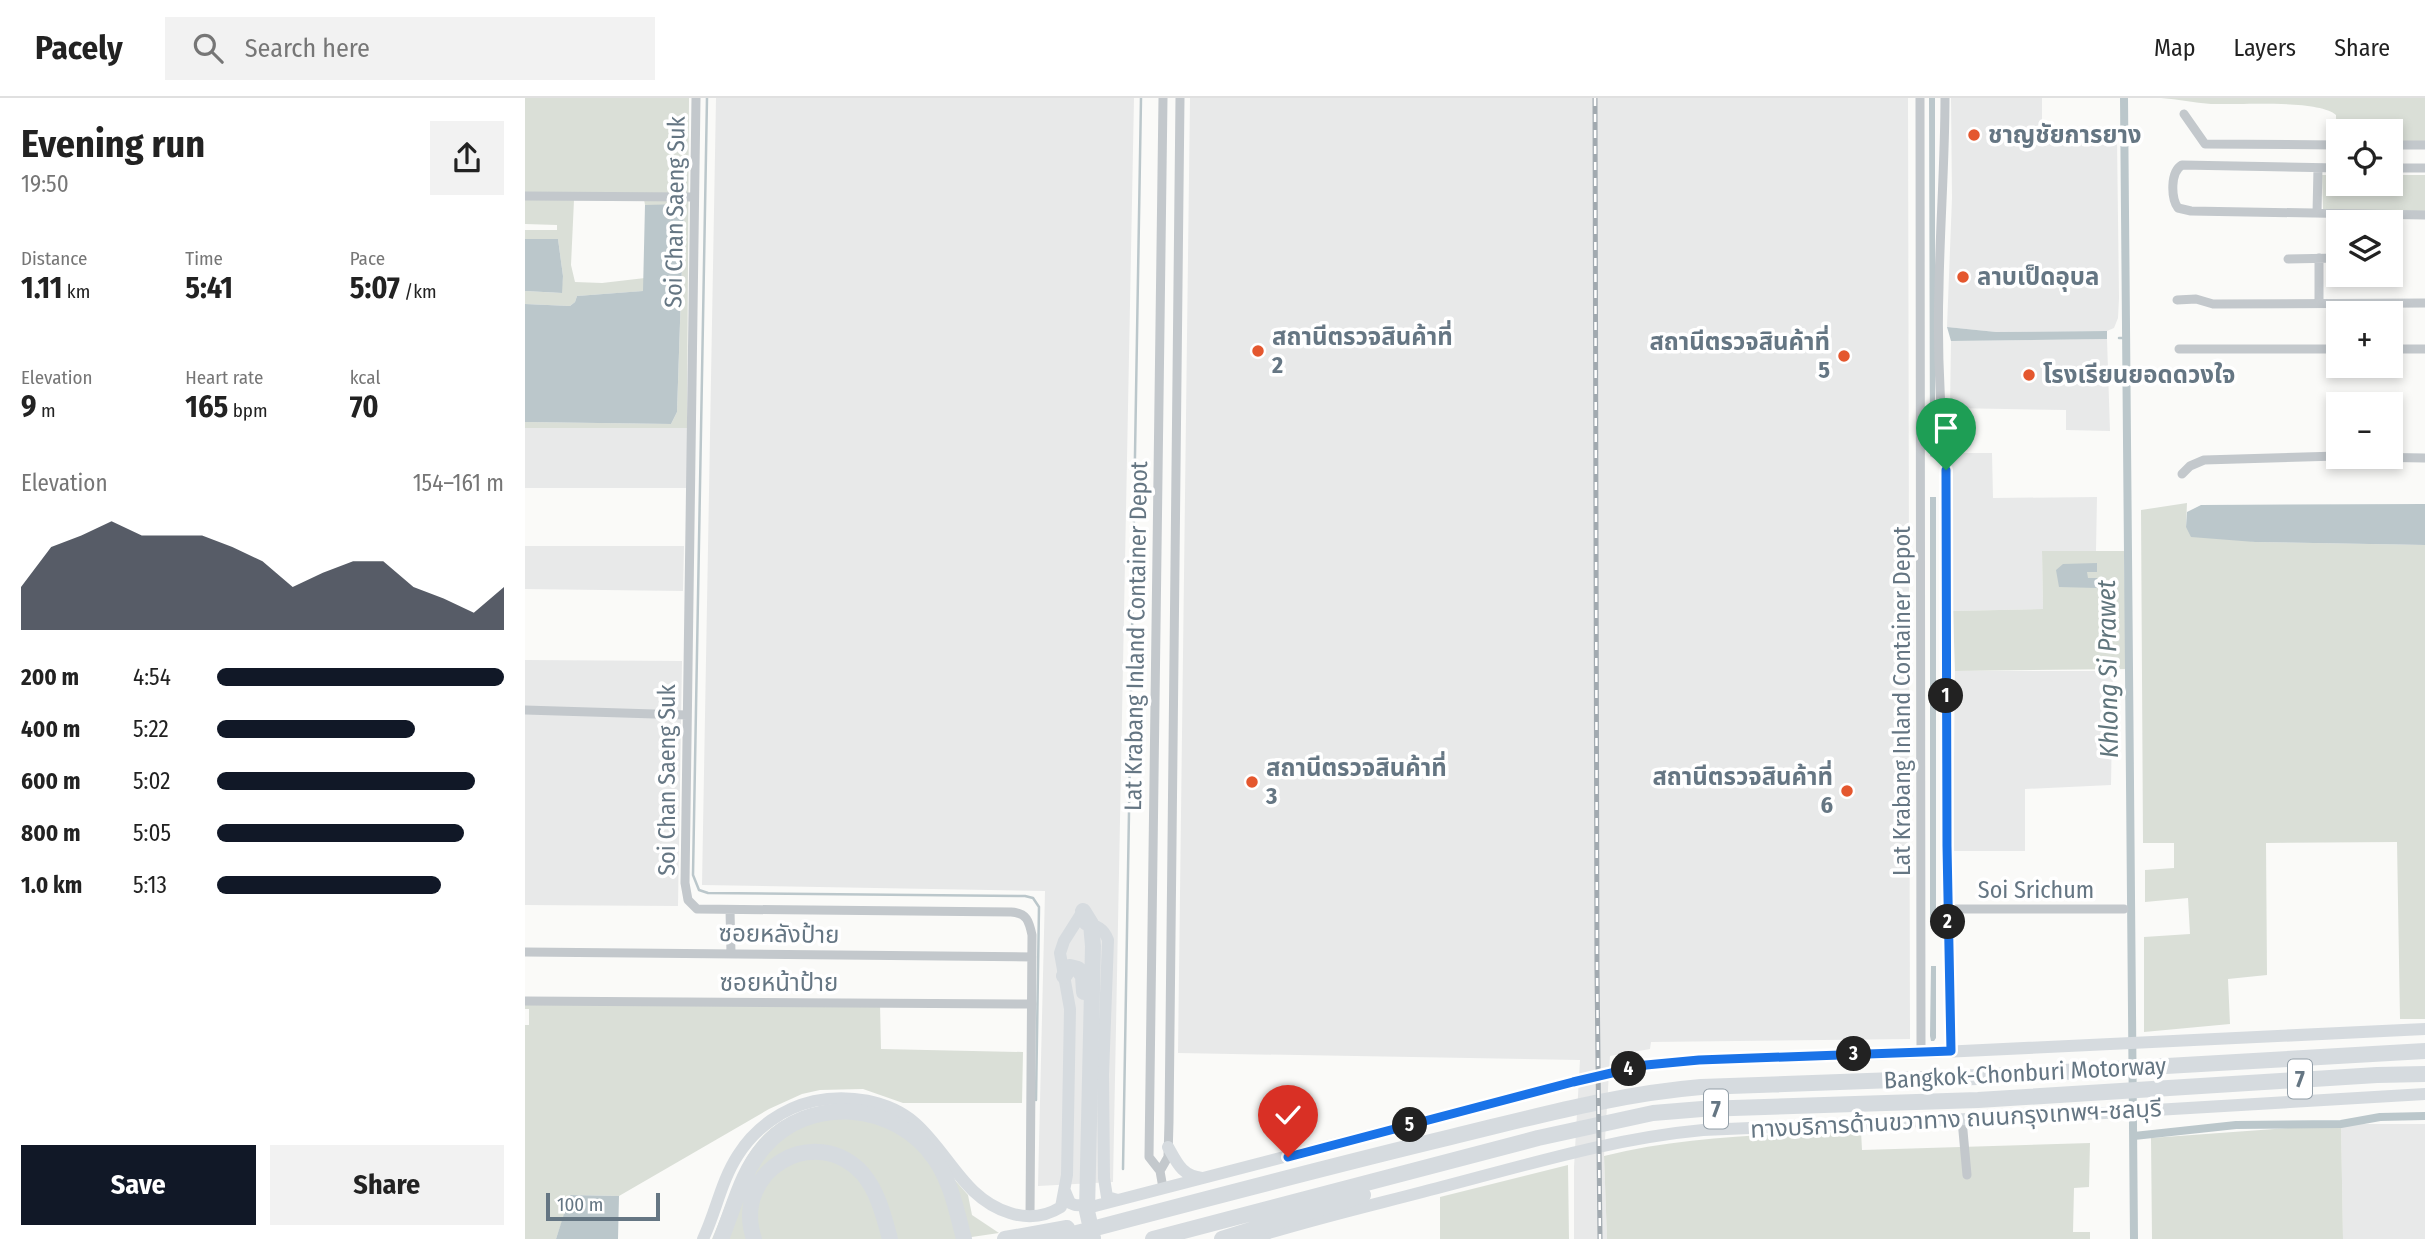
<!DOCTYPE html>
<meta charset="utf-8">
<style>
body{margin:0;font-family:"Fira Sans Condensed","Noto Sans Thai",sans-serif;background:#f2f2f2;color:#222;height:100vh;display:flex;flex-direction:column;font-size:26px;white-space:nowrap}
*{box-sizing:border-box;margin:0}
p{font-size:23px;color:#767676}
.icon{flex:none;width:38px;height:38px;fill:none;stroke:currentColor;stroke-width:2;stroke-linecap:round;stroke-linejoin:round}
.map{position:relative;flex:1;overflow:hidden}
.sheet{display:flex;flex-direction:column;background:#fff;width:525px}
.sheet>*{flex:none}
.fabs{position:absolute;left:1801px;top:21px;display:grid;gap:14px}
.fabs a{display:grid;place-items:center;width:77px;height:77px;border-radius:0px;background:#fff;box-shadow:0 4px 10px #0003;font-size:35px}
.scale{position:absolute;left:21px;bottom:18px;width:114px;box-sizing:border-box;padding-left:7px;border:4px solid #657683;border-top:0;font-size:19px;line-height:24px;white-space:nowrap;color:#657683;-webkit-text-stroke:5px #fff;paint-order:stroke}
.pin{position:absolute;display:grid;place-items:center;width:60px;height:60px;color:#fff;margin:-72px -30px;border-radius:50% 50% 50% 0;rotate:-45deg;box-shadow:0 0 7px #0007}
.pin .icon{rotate:45deg}
.km{position:absolute;width:35px;height:35px;margin:-18px;border-radius:50%;background:#222;color:#fff;font-size:19px;line-height:35px;text-align:center}
.round{display:grid;place-items:center;flex:none;width:74px;height:74px;border-radius:0px;background:#f2f2f2}
.headline{display:flex;align-items:center;justify-content:space-between;height:119px;padding:0 21px}
h1{font-size:38px;font-weight:700;line-height:52px}
.metrics{display:grid;grid-template-columns:repeat(3,1fr);gap:10px;height:119px;padding:7px 21px}
.metrics div{display:grid;align-content:center}
.metrics b{font-size:30px;font-weight:700}
.metrics small{font-size:19px;font-weight:400}
.metrics p{font-size:19px}
.chart{height:196px;padding:14px 21px}
.chart p{display:flex;justify-content:space-between}
.chart svg{width:100%;height:126px;margin-top:7px;fill:#111827;opacity:.7}
.action{display:flex;gap:14px;margin-top:auto;padding:14px 21px}
.action a{flex:1;height:80px;border-radius:0px;background:#111827;color:#fff;font-size:28px;font-weight:700;line-height:80px;text-align:center}
.action a+a{background:#f2f2f2;color:#222}
ul{padding:0 21px;list-style:none;font-size:23px}
li{display:grid;grid-template-columns:112px 84px 1fr;align-items:center;height:52px}
li i{height:18px;border-radius:9px;background:#111827}
header{display:flex;align-items:center;gap:42px;box-sizing:border-box;height:98px;padding:0 35px;background:#fff;border-bottom:2px solid #e0e0e0}
header strong{font-size:33px}
nav{display:flex;gap:38px;margin-inline-start:auto;font-size:24px}
.search{width:490px;height:63px;background:#f2f2f2;display:flex;align-items:center;gap:18px;box-sizing:border-box;padding:0 24px;border-radius:0px;color:#767676;font-size:26px}
main{display:flex;flex:1;min-height:0}
.map>svg:first-child{display:block}
</style>
<header>
<strong>Pacely</strong>
<div class="search"><svg class="icon" aria-label="search" viewBox="0 0 24 24"><circle cx="10" cy="10" r="6"/><path d="M15 15l6 6"/></svg>Search here</div>
<nav><a>Map</a><a>Layers</a><a>Share</a></nav>
</header>
<main>
<section class="sheet">
<div class="headline"><div><h1>Evening run</h1><p>19:50</p></div><a class="round"><svg class="icon" aria-label="share" viewBox="0 0 24 24"><path d="M12 15V3M7 8l5-5 5 5M5 13v7h14v-7"/></svg></a></div>
<div class="metrics">
<div><p>Distance</p><b>1.11<small> km</small></b></div>
<div><p>Time</p><b>5:41</b></div>
<div><p>Pace</p><b>5:07<small> /km</small></b></div>
</div>
<div class="metrics">
<div><p>Elevation</p><b>9<small> m</small></b></div>
<div><p>Heart rate</p><b>165<small> bpm</small></b></div>
<div><p>kcal</p><b>70</b></div>
</div>
<div class="chart"><p><span>Elevation</span>154–161 m</p>
<svg viewBox="0 0 160 44" preserveAspectRatio="none"><path d="M0 44V29L10 15L20 11L30 6L40 11L50 11L60 11L70 15L80 20L90 29L100 24L110 20L120 20L130 29L140 33L150 38L160 29V44z"/></svg>
</div>
<ul>
<li><b>200 m</b>4:54<i style="width:100%"></i></li>
<li><b>400 m</b>5:22<i style="width:69%"></i></li>
<li><b>600 m</b>5:02<i style="width:90%"></i></li>
<li><b>800 m</b>5:05<i style="width:86%"></i></li>
<li><b>1.0 km</b>5:13<i style="width:78%"></i></li>
</ul>
<div class="action"><a>Save</a><a>Share</a></div>
</section>
<div class="map">
<svg width="1900" height="1141" viewBox="0 0 1900 1141">
<rect width="100%" height="100%" fill="#fafaf8"/>
<path fill="#e8e9e9" d="M 191,0 L 609,0 L 588,1084 L 513,1088 L 520,793 L 177,787 Z
M 665,0 L 1383,0 L 1385,941 L 1126,944 L 1125,951 L 1085,958 L 1079,1058 L 1082,1141 L 1049,1141 L 1049,1069 L 1055,962 L 653,955 Z
M 1426,0 L 1517,0 L 1517,42 L 1592,41 L 1594,200 L 1593,220 L 1589,230 L 1582,233 L 1471,234 L 1422,229 L 1427,100 Z
M 1582,241 L 1585,333 L 1541,332 L 1541,312 L 1425,310 L 1426,243 Z
M 0,330 L 162,330 L 163,390 L 0,390 Z
M 1425,355 L 1467,355 L 1468,400 L 1572,399 L 1571,453 L 1517,454 L 1518,511 L 1428,513 Z
M 0,448 L 159,448 L 158,493 L 0,491 Z
M 0,562 L 157,563 L 153,808 L 0,807 Z
M 1430,573 L 1588,573 L 1586,687 L 1500,691 L 1500,753 L 1428,753 Z
M 1816,1026 L 1900,1026 L 1900,1141 L 1818,1141 Z"/>
<path fill="#dadfd7" d="M 0,0 L 164,0 L 162,330 L 0,330 L 0,324 L 146,326 L 152,314 L 159,107 L 120,107 L 119,101 L 49,102 L 46,167 L 50,184 L 77,185 L 120,180 L 119,193 L 52,198 L 50,204 L 45,208 L 0,206 L 0,193 L 36,195 L 38,178 L 33,141 L 0,141 L 0,132 L 32,132 L 32,127 L 0,126 Z
M 1636,0 L 1900,0 L 1900,43 L 1866,43 L 1866,33 L 1813,33 L 1813,42 L 1811,42 L 1811,17 C 1794,1 1712,7 1686,6 C 1669,5 1653,1 1636,0 Z
M 1797,77 L 1813,77 L 1813,86 L 1866,86 L 1866,77 L 1900,77 L 1900,114 L 1798,111 Z
M 1662,405 L 1661,429 L 1730,444 L 1900,447 L 1900,921 L 1875,921 L 1872,744 L 1741,745 L 1742,877 L 1703,881 L 1705,926 L 1619,934 L 1619,839 L 1665,836 L 1663,800 L 1620,804 L 1620,772 L 1649,770 L 1649,745 L 1618,745 L 1616,412 Z
M 1517,453 L 1599,453 L 1602,571 L 1430,573 L 1428,513 L 1518,511 Z
M 0,903 L 355,906 L 356,951 L 498,954 L 497,1005 L 378,1005 L 338,991 L 295,992 L 277,996 L 244,1011 L 94,1098 L 46,1097 L 31,1141 L 0,1141 L 0,927 L 4,927 L 4,911 L 0,911 Z
M 301,1007 L 341,1007 L 429,1081 L 443,1097 L 447,1117 L 474,1135 L 433,1141 L 187,1141 C 216,1075 219,1024 301,1007 Z
M 1816,1026 L 1818,1141 L 1627,1141 L 1626,1040 Z
M 1336,1033 L 1337,1052 L 1565,1045 L 1564,1089 L 1549,1090 L 1548,1134 L 1565,1134 L 1565,1141 L 1082,1141 L 1079,1058 C 1164,1037 1250,1037 1336,1033 Z
M 1043,1067 L 1044,1141 L 915,1141 L 915,1099 Z"/>
<path fill="#bbc7cb" d="M 1404,0 L 1410,0 L 1410,361 L 1405,358 Z
M 159,106 L 152,314 L 146,326 L 0,324 L 0,206 L 45,208 L 50,204 L 52,198 L 118,193 L 120,107 Z
M 0,141 L 33,141 L 38,178 L 37,195 L 0,193 Z
M 1422,229 L 1471,234 L 1582,233 L 1582,241 L 1426,243 Z
M 1405,399 L 1411,399 L 1411,823 L 1410,827 L 1407,826 L 1405,823 Z
M 1900,406 L 1900,447 L 1730,444 L 1666,439 L 1661,429 L 1662,414 L 1676,407 Z
M 1572,465 L 1572,474 L 1562,474 L 1563,480 L 1572,480 L 1572,490 L 1534,489 L 1531,472 L 1538,466 Z
M 1406,868 L 1411,868 L 1411,940 L 1409,943 L 1406,943 L 1405,938 Z
M 45,1097 L 94,1098 L 93,1141 L 31,1141 Z"/>
<g fill="none" stroke-linecap="round" stroke-linejoin="round">
<path stroke="#bbc7cb" stroke-width="2.5" d="M 182,0 L 168,777 L 174,792 L 183,795 L 500,798 L 508,800 L 514,809 L 511,1002
M 1594,240 L 1602,240
M 598,1071 L 616,0"/>
<path stroke="#bbc7cb" stroke-width="8" d="M 1599,0 L 1609,1141
M 1609,1038 L 1711,1027 L 1816,1026 L 1855,1019 L 1900,1018"/>
<path stroke="#c3c8cc" stroke-width="9" d="M 171,0 L 160,785 L 163,802 L 172,811 L 486,814 C 502,815 504,823 507,837 L 505,1119
M 1395,0 L 1396,955
M 1420,0 C 1420,63 1415,126 1414,189 C 1412,250 1415,311 1421,372 L 1422,749 L 1426,953
M 1659,16 L 1680,46 L 1813,47
M 1866,47 L 1900,47
M 1813,70 L 1657,67 C 1645,74 1646,100 1653,110 L 1666,113 L 1900,117
M 1866,70 L 1900,70
M 0,98 L 169,99
M 1792,115 L 1793,70
M 1794,160 L 1794,205
M 1763,161 L 1813,160
M 1652,202 L 1671,201 L 1688,206 L 1900,205
M 1654,251 L 1813,251
M 1866,251 L 1900,251
M 1838,359 L 1900,360
M 1657,376 L 1665,368 L 1679,362 L 1813,358
M 0,612 L 162,617
M 1423,811 L 1599,811
M 205,812 L 206,855
M 0,854 L 507,859
M 0,903 L 507,906
M 1437,1022 L 1442,1077
M 635,1073 L 624,1059 L 638,0
M 638,1090 L 635,1073 L 643,1059 L 644,1024 L 655,0"/>
<path stroke="#d6dbdf" stroke-width="12" d="M 560,826 C 572,827 579,831 583,842 L 578,977 L 579,1080 L 582,1099 L 593,1102
M 643,1049 C 652,1065 657,1078 677,1080
M 540,1093 L 545,1105 L 550,1107 L 570,1108 L 1048,984 L 1121,967 L 1174,962 L 1396,955 L 1900,931
M 178,1141 C 191,1114 196,1083 213,1057 C 230,1030 258,1010 289,1003 C 323,996 363,1002 390,1025 C 424,1055 439,1101 485,1115 C 504,1121 520,1119 536,1109 L 542,1077 L 545,911 L 535,855 L 539,843 L 558,813
M 724,1141 C 790,1120 857,1105 924,1087 C 1008,1065 1091,1040 1178,1032 L 1563,1016 L 1900,996"/>
<path stroke="#d6dbdf" stroke-width="16" d="M 558,813 L 566,826 L 568,848 L 562,1113 L 568,1140
M 539,878 L 545,869 L 553,871 L 558,878 L 559,894
M 196,1141 C 209,1110 216,1075 239,1049 C 284,996 371,1004 410,1061 C 426,1084 432,1114 439,1141
M 229,1141 C 206,1073 290,1023 338,1076 C 353,1094 359,1119 365,1141
M 480,1141 L 542,1130
M 529,1141 C 661,1106 793,1071 926,1039 C 1009,1019 1091,996 1176,989 L 1452,979 L 1900,953
M 628,1141 L 1013,1040 L 1128,1015 L 1177,1011 L 1453,1002 L 1852,977 L 1900,976
M 697,1141 L 838,1097"/>
<defs>
<path id="rail" d="M 1070,0 L 1072,872 L 1075,1141"/>
</defs>
<use href="#rail" stroke="#a2aab0" stroke-width="5"/>
<use href="#rail" stroke="#fff" stroke-width="2.5" stroke-dasharray="8" stroke-linecap="butt"/>
</g>
<g fill="none" stroke-linecap="round" stroke-linejoin="round">
<defs>
<path id="route" d="M 763,1059 L 1048,984 L 1121,967 L 1174,962 L 1426,953 L 1422,748 L 1421,372"/>
</defs>
<use href="#route" stroke="#fff" stroke-width="14"/>
<use href="#route" stroke="#1a73e8" stroke-width="9"/>
</g>
<g fill="#e4572e" stroke="#fff" stroke-width="2.5">
<circle cx="1449" cy="37" r="7"/>
<circle cx="1438" cy="179" r="7"/>
<circle cx="733" cy="253" r="7"/>
<circle cx="1319" cy="258" r="7"/>
<circle cx="1504" cy="277" r="7"/>
<circle cx="727" cy="684" r="7"/>
<circle cx="1322" cy="693" r="7"/>
</g>
<g text-anchor="middle" dominant-baseline="central" stroke-width="7" stroke-linejoin="round" paint-order="stroke">
<g fill="#fff" stroke="#939fa8" stroke-width="2">
<rect x="1763" y="961.5" width="24" height="39" rx="5"/>
<rect x="1179" y="991.5" width="24" height="39" rx="5"/>
</g>
<g font-size="23" font-weight="bold" fill="#657683">
<text x="1775" y="981">7</text>
<text x="1191" y="1011">7</text>
</g>
<g font-size="24" font-weight="bold" fill="#657683" stroke="#fff" text-anchor="start">
<text x="1463" y="37">ชาญชัยการยาง</text>
<text x="1452" y="179">ลาบเป็ดอุบล</text>
<text x="747" y="239">สถานีตรวจสินค้าที่<tspan x="747" dy="28">2</tspan></text>
<text x="1305" y="244" text-anchor="end">สถานีตรวจสินค้าที่<tspan x="1305" dy="28">5</tspan></text>
<text x="1518" y="277">โรงเรียนยอดดวงใจ</text>
<text x="741" y="670">สถานีตรวจสินค้าที่<tspan x="741" dy="28">3</tspan></text>
<text x="1308" y="679" text-anchor="end">สถานีตรวจสินค้าที่<tspan x="1308" dy="28">6</tspan></text>
</g>
<g font-size="24" fill="#657683" stroke="#fff">
<text transform="translate(150 114) rotate(-89)">Soi Chan Saeng Suk</text>
<text transform="translate(611 538) rotate(-89)">Lat Krabang Inland Container Depot</text>
<text transform="translate(1377 603) rotate(-90)">Lat Krabang Inland Container Depot</text>
<text transform="translate(142 682) rotate(-90)">Soi Chan Saeng Suk</text>
<text x="1511" y="792">Soi Srichum</text>
<text transform="translate(254 836) rotate(1)">ซอยหลังป้าย</text>
<text x="254" y="885">ซอยหน้าป้าย</text>
<text transform="translate(1500 975) rotate(-3)">Bangkok-Chonburi Motorway</text>
<text transform="translate(1431 1021) rotate(-3)">ทางบริการด้านขวาทาง ถนนกรุงเทพฯ-ชลบุรี</text>
</g>
<g font-size="26" font-style="italic" fill="#60757c" stroke="#fff">
<text transform="translate(1583 571) rotate(-91)">Khlong Si Prawet</text>
</g>
</g>
</svg>
<div class="fabs">
<a><svg class="icon" aria-label="locate" viewBox="0 0 24 24"><circle cx="12" cy="12" r="6"/><path d="M12 2v4M12 18v4M2 12h4M18 12h4"/></svg></a>
<a><svg class="icon" aria-label="layers" viewBox="0 0 24 24"><path d="M12 4l9 5-9 5-9-5zM3 14l9 5 9-5"/></svg></a>
<a>+</a>
<a>−</a>
</div>
<div class="scale">100 m</div>
<div class="pin" style="left:1421px;top:372px;background:#1e9e55"><svg class="icon" aria-label="arrive" viewBox="0 0 24 24"><path d="M6 21V4h12l-3 4 3 4H6"/></svg></div>
<div class="pin" style="left:763px;top:1059px;background:#d93025"><svg class="icon" aria-label="check" viewBox="0 0 24 24"><path d="M5 12l5 5 9-10"/></svg></div>
<b class="km" style="left:1421px;top:598px">1</b>
<b class="km" style="left:1423px;top:824px">2</b>
<b class="km" style="left:1329px;top:956px">3</b>
<b class="km" style="left:1104px;top:971px">4</b>
<b class="km" style="left:885px;top:1027px">5</b>
</div>
</main>
